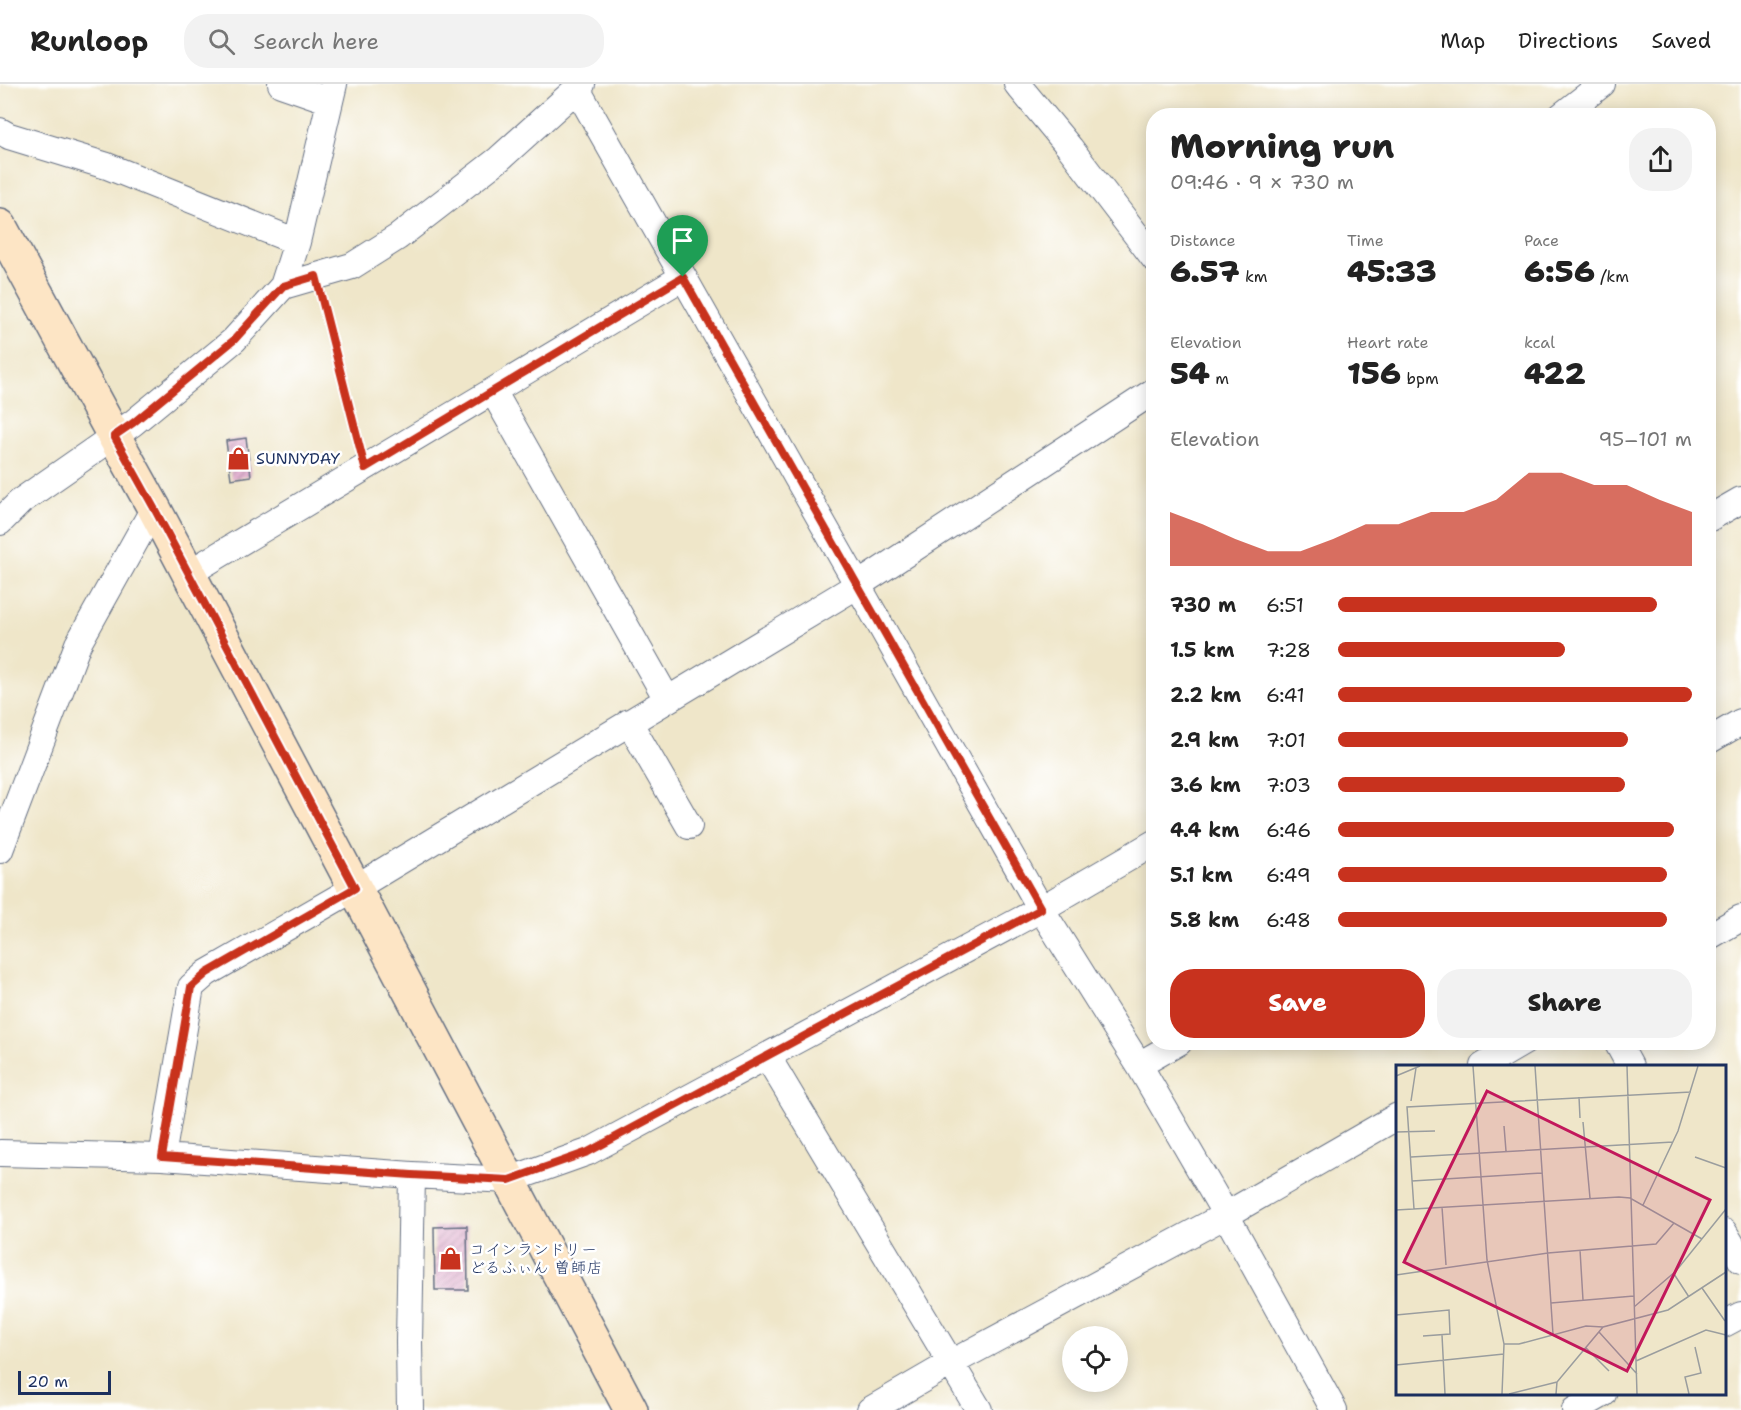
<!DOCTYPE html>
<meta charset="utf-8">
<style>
body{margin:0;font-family:"Shantell Sans","Klee One",sans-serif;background:#f2f2f2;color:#222;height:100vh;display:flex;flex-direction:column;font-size:22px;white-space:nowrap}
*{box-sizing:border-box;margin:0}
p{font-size:20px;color:#767676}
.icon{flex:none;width:33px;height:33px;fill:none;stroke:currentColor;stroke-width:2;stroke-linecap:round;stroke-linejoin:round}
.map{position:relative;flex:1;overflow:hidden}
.panel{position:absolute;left:1146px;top:24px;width:570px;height:942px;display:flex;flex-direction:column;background:#fff;border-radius:24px;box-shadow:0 3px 15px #0003}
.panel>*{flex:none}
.controls{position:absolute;left:1062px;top:1242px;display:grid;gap:12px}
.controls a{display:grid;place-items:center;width:66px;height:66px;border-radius:50%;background:#fff;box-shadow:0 3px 15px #0003;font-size:30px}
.scale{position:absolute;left:18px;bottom:15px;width:93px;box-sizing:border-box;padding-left:6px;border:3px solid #1b2f5e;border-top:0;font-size:16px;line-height:21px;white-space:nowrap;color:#1b2f5e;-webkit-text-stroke:4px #fff;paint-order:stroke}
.pin{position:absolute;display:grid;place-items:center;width:51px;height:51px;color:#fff;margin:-62px -26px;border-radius:50% 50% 50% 0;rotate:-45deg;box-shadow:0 0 6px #0007}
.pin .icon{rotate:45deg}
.round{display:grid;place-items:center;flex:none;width:63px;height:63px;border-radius:24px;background:#f2f2f2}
.summary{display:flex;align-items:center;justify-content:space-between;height:102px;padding:0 24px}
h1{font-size:33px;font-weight:800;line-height:45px}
.metrics{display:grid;grid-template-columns:repeat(3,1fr);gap:9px;height:102px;padding:6px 24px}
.metrics div{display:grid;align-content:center}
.metrics b{font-size:30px;font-weight:800}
.metrics small{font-size:16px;font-weight:400}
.metrics p{font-size:16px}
.chart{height:168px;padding:12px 24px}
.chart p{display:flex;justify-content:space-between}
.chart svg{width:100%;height:108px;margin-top:6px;fill:#c8321e;opacity:.7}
.primary-button{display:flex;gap:12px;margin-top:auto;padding:12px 24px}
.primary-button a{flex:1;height:69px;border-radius:24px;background:#c8321e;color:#fff;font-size:24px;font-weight:800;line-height:69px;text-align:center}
.primary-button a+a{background:#f2f2f2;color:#222}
ul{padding:0 24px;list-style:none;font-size:20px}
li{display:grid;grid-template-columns:96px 72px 1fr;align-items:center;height:45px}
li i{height:15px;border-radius:8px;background:#c8321e}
header{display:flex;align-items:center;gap:36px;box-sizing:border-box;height:84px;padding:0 30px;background:#fff;border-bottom:2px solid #e0e0e0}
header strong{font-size:28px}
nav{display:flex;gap:33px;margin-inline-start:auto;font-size:21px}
.search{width:420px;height:54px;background:#f2f2f2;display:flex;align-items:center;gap:15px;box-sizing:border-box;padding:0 21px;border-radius:24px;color:#767676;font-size:22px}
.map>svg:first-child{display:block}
</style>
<header>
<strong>Runloop</strong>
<div class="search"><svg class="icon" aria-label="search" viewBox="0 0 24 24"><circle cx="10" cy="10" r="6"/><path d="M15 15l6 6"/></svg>Search here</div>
<nav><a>Map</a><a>Directions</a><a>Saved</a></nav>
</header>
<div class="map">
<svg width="1741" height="1326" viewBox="0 0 1741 1326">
<defs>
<pattern id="building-hatch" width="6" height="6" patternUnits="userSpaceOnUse" patternTransform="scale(1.5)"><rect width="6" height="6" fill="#dfabcc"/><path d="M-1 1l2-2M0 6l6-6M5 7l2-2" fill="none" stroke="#b48ca9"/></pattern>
</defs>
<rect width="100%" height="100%" fill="#fff"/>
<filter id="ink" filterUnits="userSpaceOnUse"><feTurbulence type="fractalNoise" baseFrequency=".0167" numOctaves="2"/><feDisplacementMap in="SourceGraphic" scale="12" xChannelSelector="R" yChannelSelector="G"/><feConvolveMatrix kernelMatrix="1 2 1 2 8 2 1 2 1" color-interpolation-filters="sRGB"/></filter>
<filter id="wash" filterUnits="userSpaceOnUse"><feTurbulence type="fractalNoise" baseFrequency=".008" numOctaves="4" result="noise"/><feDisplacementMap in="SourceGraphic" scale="24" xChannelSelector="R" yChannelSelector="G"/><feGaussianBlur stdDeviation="1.35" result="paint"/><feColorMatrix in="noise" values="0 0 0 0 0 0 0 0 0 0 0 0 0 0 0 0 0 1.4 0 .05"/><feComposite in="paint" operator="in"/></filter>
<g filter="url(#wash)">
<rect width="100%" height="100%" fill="#efe6c9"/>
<g id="blocks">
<path fill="url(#building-hatch)" d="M 246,354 L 251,392 L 231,395 L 226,357 Z
M 467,1142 L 468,1206 L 435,1206 L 434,1143 Z"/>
</g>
</g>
<g filter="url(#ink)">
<use href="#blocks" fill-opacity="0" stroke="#656f83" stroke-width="1.5"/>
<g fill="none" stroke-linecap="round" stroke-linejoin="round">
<defs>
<path id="street" d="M 281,0 L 330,17
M 1017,0 L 1070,64 L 1154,174
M 577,5 L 1041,825 L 1139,981 L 1226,1131 L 1334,1326
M 1561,32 L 1602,0
M 0,47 L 9,52 L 107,82 L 297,158
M 283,202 L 352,182 L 398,153 L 499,75 L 582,0
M 493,307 L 667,615
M 1708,435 L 1741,416
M 0,438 L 21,417 L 133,339 L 234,256 L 283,202 L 297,158 L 334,0
M 189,489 L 683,193
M 629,638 L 689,742
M 1708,657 L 1741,638
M 0,766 L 78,560 L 154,424
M 1708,853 L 1741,834
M 1617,958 L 1630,982
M 767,972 L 979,1326
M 1139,981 L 1179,958
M 1483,982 L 1524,958
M 0,1069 L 162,1073 L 412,1091 L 509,1096 L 588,1068 L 1041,825 L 1154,759
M 162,1073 L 191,903 L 207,889 L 355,804 L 858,501 L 1154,307
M 1724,1148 L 1741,1176
M 1724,1240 L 1741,1231
M 410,1326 L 409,1258 L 412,1091
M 870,1326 L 951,1279 L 1226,1131 L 1398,1032
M 1575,1326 L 1603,1310"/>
<path id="secondary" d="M 0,142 L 114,352 L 154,424 L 631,1326"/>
</defs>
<use href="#street" stroke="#656f83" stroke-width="28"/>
<use href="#secondary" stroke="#656f83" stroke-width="36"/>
<path stroke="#656f83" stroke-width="4" stroke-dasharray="1.5 4.5" stroke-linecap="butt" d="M 323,219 L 358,357"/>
<use href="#street" stroke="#fff" stroke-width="26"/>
<use href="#secondary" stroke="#fde5c5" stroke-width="33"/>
</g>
</g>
<g fill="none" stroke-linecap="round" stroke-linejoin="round" filter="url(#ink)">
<defs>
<path id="route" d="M 316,192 L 365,384 L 683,193 L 1041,825 L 588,1068 L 509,1096 L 412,1091 L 162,1073 L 191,903 L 207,889 L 355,804 L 154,424 L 114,352 L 133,339 L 234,256 L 283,202 Z"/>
</defs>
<use href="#route" stroke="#fff" stroke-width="12"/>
<use href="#route" stroke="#c8321e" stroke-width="8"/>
</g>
<defs>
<symbol id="shop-bare" viewBox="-9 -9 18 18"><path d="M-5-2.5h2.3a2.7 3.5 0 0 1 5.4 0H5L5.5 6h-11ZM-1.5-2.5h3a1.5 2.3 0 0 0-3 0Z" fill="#c8321e" stroke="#fff" stroke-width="2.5" paint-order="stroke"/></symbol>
</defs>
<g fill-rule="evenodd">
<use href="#shop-bare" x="222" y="358" width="33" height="33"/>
<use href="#shop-bare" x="434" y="1158" width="33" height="33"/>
</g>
<g text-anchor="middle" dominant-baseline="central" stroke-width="5" stroke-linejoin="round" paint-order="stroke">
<g font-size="16" fill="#1b2f5e" stroke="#fff" text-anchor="start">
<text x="256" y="374">SUNNYDAY</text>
<text x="469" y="1165">コインランドリー<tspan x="469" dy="18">どるふぃん 曽師店</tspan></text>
</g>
</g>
<g transform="translate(1396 981)">
<rect width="330" height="330" fill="#efe6c9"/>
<path fill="none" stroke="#9a9d9e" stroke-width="1.5" d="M 77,1 L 91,195 L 108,279 L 106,329M 139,1 L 157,269M 231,1 L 241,329M 0,11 L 24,1M 183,32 L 184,53M 15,36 L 20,3M 187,57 L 194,133M 108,61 L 110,86M 0,67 L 39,66M 15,92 L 277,77M 299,92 L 330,103M 16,116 L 146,108M 247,140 L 282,66 L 302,1M 46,142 L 50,200M 18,144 L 11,42 L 295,27M 0,145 L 223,132 L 234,133 L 306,174M 184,185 L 187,235M 278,209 L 293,232M 0,210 L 152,188 L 260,179 L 278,158M 306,223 L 329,256M 155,238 L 238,231M 238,242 L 280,206 L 330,144M 0,250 L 53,245 L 54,269 L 27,271M 203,267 L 241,309M 46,270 L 49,329M 108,279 L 123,279 L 190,261 L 207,262M 190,283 L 213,306M 240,296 L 310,265 L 330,270M 0,300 L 108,289M 113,329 L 161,317M 160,329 L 161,317 L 207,262 L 272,245 L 330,207M 293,329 L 289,312 L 305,308 L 299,282"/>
<path fill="#c2185b" fill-opacity="0.15" stroke="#c2185b" stroke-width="3" d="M 91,26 L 314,135 L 231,306 L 8,197 Z"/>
<rect width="330" height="330" fill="none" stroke="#1b2f5e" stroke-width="3"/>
</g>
</svg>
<div class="controls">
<a><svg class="icon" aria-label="locate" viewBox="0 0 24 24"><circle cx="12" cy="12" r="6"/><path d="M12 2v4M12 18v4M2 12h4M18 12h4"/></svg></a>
</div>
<div class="scale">20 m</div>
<div class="pin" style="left:683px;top:193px;background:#1e9e55"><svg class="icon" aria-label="arrive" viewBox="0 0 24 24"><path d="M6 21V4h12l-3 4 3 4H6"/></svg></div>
<section class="panel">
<div class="summary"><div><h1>Morning run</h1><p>09:46 · 9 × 730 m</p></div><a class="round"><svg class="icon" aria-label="share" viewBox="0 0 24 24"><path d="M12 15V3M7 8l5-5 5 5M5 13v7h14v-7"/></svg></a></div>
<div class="metrics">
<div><p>Distance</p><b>6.57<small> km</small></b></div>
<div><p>Time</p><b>45:33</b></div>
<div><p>Pace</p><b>6:56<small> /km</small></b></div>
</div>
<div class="metrics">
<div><p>Elevation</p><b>54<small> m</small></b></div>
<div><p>Heart rate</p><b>156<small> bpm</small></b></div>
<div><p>kcal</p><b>422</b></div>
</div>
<div class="chart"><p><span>Elevation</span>95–101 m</p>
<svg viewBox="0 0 160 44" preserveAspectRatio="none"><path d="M0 44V22L10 27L20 33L30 38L40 38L50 33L60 27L70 27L80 22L90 22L100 17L110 6L120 6L130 11L140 11L150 17L160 22V44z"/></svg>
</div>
<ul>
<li><b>730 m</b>6:51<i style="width:90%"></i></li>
<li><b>1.5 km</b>7:28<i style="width:64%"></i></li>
<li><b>2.2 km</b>6:41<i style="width:100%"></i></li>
<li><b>2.9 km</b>7:01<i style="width:82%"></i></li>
<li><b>3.6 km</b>7:03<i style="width:81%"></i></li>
<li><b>4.4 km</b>6:46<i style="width:95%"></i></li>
<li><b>5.1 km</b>6:49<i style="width:93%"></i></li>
<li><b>5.8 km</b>6:48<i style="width:93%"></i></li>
</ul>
<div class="primary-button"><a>Save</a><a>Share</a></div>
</section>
</div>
